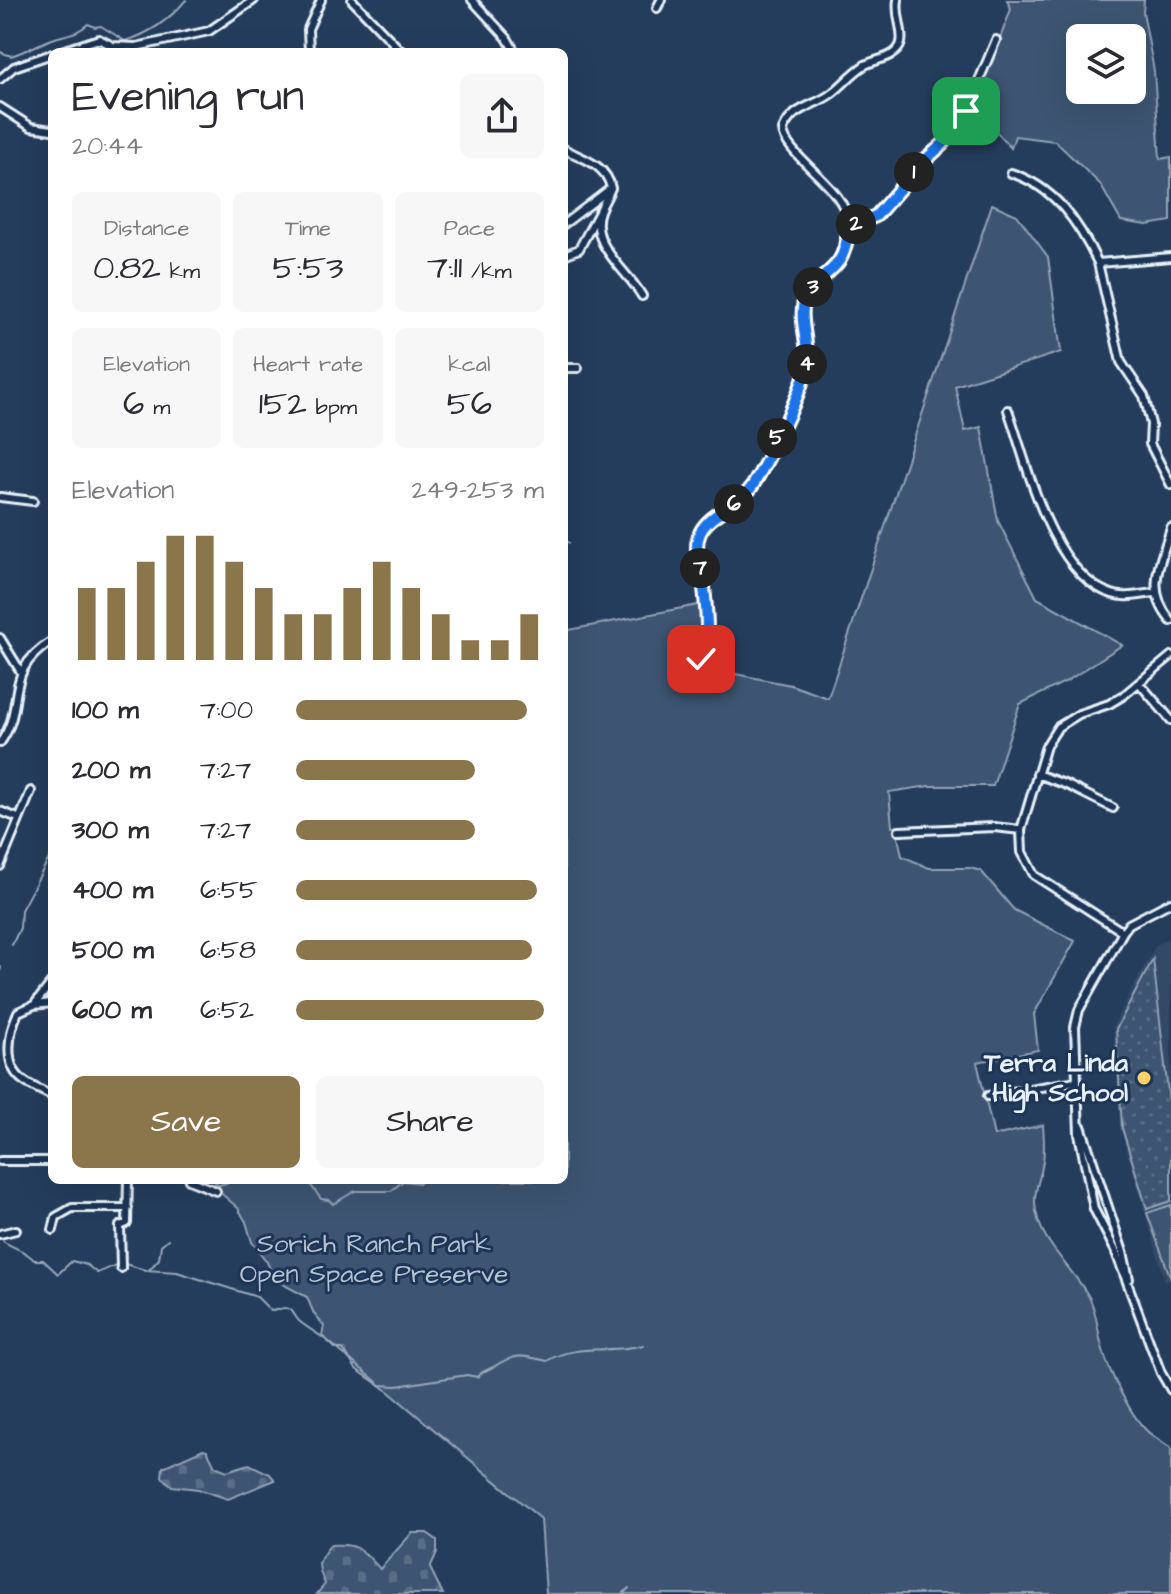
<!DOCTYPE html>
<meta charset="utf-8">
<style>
body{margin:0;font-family:"Architects Daughter",sans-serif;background:#f7f7f7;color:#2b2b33;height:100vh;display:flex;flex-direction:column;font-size:30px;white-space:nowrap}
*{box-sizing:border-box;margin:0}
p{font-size:26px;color:#7c7c81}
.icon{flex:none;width:44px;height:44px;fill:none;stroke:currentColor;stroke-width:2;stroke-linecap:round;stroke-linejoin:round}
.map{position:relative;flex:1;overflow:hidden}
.side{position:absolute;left:48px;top:48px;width:520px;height:1136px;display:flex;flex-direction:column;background:#fff;border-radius:12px;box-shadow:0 8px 32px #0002}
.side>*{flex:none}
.fabs{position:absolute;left:1066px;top:24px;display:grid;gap:16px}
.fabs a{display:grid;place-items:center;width:80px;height:80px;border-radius:12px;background:#fff;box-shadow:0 8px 32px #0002;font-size:40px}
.pin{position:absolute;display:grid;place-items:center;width:68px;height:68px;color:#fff;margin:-34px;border-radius:16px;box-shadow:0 4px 12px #0006}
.km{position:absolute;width:40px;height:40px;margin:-20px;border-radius:50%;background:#222;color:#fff;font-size:22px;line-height:40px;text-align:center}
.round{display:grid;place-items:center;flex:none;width:84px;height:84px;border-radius:12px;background:#f7f7f7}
.head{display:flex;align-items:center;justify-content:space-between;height:136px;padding:0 24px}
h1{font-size:44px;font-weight:600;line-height:60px}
.metrics{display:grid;grid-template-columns:repeat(3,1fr);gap:12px;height:136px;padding:8px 24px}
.metrics div{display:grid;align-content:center;border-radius:12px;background:#f7f7f7;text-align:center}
.metrics b{font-size:34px;font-weight:600}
.metrics small{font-size:22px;font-weight:400}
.metrics p{font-size:22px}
.chart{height:224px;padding:16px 24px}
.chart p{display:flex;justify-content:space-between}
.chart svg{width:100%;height:144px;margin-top:8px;stroke:#8a764a;stroke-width:6}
.cta{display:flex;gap:16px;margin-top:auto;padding:16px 24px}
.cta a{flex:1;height:92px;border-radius:12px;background:#8a764a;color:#fff;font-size:32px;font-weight:600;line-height:92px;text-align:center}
.cta a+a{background:#f7f7f7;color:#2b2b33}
ul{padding:0 24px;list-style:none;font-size:26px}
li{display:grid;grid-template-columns:128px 96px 1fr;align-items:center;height:60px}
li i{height:20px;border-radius:10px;background:#8a764a}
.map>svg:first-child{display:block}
</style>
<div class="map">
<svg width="1171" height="1594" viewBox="0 0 1171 1594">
<defs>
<pattern id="grass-dots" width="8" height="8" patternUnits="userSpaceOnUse" patternTransform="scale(2)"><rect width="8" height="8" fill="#3e5472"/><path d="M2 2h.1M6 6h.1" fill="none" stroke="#5a6d87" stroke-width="1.8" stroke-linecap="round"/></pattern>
<pattern id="cemetery-stones" width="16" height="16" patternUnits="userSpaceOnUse" patternTransform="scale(2)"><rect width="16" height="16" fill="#3e5472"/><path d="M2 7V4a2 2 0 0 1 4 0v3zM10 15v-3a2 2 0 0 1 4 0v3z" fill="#5a6d87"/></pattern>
</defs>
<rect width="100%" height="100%" fill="#253d5d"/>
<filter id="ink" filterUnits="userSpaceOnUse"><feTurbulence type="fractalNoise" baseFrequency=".0125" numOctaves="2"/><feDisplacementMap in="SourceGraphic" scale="16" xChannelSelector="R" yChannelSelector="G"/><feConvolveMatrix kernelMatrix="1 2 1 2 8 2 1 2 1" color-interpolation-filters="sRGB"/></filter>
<g filter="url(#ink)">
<path fill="#334a68" d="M 1171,937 L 1171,1281 L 1165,1281 L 1121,1131 L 1113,1026 L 1156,945 Z"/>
<path fill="url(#grass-dots)" stroke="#93a2b5" stroke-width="2" d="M 1153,959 L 1171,1119 L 1171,1201 L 1147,1209 L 1122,1128 L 1116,1029 Z"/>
<path fill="url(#cemetery-stones)" stroke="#93a2b5" stroke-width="2" d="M 203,1449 L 207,1450 L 215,1466 L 227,1471 L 249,1464 L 270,1474 L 275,1480 L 228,1499 L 198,1489 L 172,1486 L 162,1477 L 163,1467 Z
M 412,1533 L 427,1533 L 437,1540 L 437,1552 L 430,1568 L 443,1594 L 317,1594 L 325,1584 C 316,1564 317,1562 330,1545 C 358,1543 362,1549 380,1569 Z"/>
<path fill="#3e5472" stroke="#93a2b5" stroke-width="2" fill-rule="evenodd" d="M 1007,0 L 1144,0 L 1143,12 L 1154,71 L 1160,159 L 1171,157 L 1171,221 L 1147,225 L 1121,221 L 1100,184 L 1055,141 L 1015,136 L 1011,148 L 974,107 L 1011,9 ZM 1080,38 L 1132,38 L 1132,90 L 1080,90 Z
M 992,204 L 1017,215 L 1048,257 L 1061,352 L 955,386 L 965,431 L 981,427 L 998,521 L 1037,598 L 1122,645 L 1067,681 L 1020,704 L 993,786 L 929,786 L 889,792 L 892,827 L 896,827 L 902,856 L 929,868 L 970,868 L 981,871 L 1014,910 L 1075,941 L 1034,1014 L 1038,1050 L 977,1062 L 994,1136 L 1043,1125 C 1044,1140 1045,1153 1042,1167 C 1040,1179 1034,1191 1035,1203 C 1037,1241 1072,1266 1089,1297 C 1098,1314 1097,1332 1103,1350 C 1109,1372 1130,1414 1146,1430 C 1153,1437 1163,1442 1171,1448 L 1171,1594 L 546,1594 L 541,1519 L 322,1336 L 324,1326 L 314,1314 L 307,1297 L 275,1280 L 267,1262 L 252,1242 L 246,1222 L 238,1208 L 223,1195 L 215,1183 L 221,1180 L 564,1180 L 564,631 L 703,604 L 705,651 L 700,667 L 791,685 L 828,698 Z
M 1171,1205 L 1171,1279 L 1147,1213 Z"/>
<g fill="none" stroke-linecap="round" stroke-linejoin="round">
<path stroke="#99a8ba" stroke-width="2" d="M 0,52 L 11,56 C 23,52 35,46 47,41 C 62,34 75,36 88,24 L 95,27 L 101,26 L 125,41 C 149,34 170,19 186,0
M 564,540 L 569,543
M 12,945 L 20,928 L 21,910 L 52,853
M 0,972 L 1,967
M 307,1180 L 321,1199 L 329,1200 L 333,1204 L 355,1191 L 391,1191 L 403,1181 L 420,1183 L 423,1180
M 219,1185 L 237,1180
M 3,1241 C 14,1249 24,1249 34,1260 L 43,1260 L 58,1274 L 72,1261 L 87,1265 L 97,1273 L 116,1265
M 125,1264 L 145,1270 L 177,1272 L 257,1297 L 271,1311 C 276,1311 280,1308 285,1308 C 293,1308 294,1316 299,1321 C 312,1332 326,1337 336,1349 L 343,1349 L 356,1369 L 379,1385 L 397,1386 L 467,1375 L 477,1377 C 482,1371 486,1371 493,1367 C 517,1353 522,1355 547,1361 C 575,1343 612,1354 643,1345
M 149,1270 L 159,1259 L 161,1245 L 168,1239
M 623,1594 L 629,1588"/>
<defs>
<path id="minor" d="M 352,0 L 402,52
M 472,0 L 507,38 L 515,52
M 657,8 L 661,0
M 59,52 L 99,39 L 113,46 L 136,47 L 209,31 L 254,0
M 309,52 L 308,29 L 321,0
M 0,79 L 14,67 L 52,54
M 0,107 L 31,127 L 52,130
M 564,149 C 583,159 606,164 611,188 C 608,196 603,203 600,211 C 588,244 628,271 642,296
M 1011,173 C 1055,187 1079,223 1098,263 L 1121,362 L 1144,396 L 1151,424 L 1150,444 L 1171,485
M 564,224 L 610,189
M 849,226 L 876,216 L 922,163 L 943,144 L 966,111 L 996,40
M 564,255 L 579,249 L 599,212
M 1098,263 L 1171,257
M 564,368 L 578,368
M 1008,410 C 1027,463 1051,575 1112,594 C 1125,599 1141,594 1155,593
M 0,497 L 33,501
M 1171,528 C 1161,563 1144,589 1171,621
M 0,638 L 21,672
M 698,665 C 710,642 707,613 704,587 C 702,570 692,550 700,533 C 709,516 734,508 747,494 C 767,473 794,402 805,373 C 810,349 798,323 805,300 C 811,277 840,272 846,241 C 849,230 849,222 845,211 C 836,183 784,153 783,130 C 792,107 813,107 831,94 C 843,85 852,73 865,65 C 876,59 897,58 901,43 C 904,32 895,14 898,0
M 1139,683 L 1171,720
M 0,743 C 28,704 0,673 52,641
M 1037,774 L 1067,785 L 1113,808
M 0,811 L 18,818
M 899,831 L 994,827 L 1021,830
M 0,866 L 31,791
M 1171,902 L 1129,924 L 1123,932 L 1079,1010 L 1075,1027 L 1079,1134 L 1094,1209 L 1115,1250 L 1161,1373 L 1171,1390
M 1123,932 L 1034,875 L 1022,852 L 1021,830 L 1046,746 L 1058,727 L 1079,714 L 1109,704 L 1124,695 L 1171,656
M 52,982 L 34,1005 L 18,1012 C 9,1032 2,1066 24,1081 C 32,1087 43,1091 52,1096
M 34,1005 L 52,1003
M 988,1096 L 1077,1081
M 1081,1126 L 1123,1252 L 1129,1279
M 0,1161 L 52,1161
M 189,1180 L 216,1191
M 53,1230 L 56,1217 L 72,1208 L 128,1208
M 0,1234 L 16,1230
M 121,1268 L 120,1226 L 127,1223 L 128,1180"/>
</defs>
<use href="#minor" stroke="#e8f1f8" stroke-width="12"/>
<use href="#minor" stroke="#1d3557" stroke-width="6"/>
</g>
</g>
<g fill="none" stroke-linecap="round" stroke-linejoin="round" filter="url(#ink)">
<defs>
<path id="route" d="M 701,659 C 711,638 706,610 704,587 C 702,571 692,550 700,533 C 710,512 741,505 753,485 C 767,462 805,387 807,363 C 809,342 797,316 806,296 C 813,282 830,274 839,261 C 846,251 847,238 849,226 L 876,216 L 922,163 L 943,144 L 966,111"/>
</defs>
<use href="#route" stroke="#fff" stroke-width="16"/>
<use href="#route" stroke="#1a73e8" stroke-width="10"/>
</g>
<circle fill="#ffd166" stroke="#1d3557" stroke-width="3" cx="1144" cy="1078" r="8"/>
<g text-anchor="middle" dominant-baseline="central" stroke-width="6" stroke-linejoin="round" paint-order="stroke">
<g font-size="26" font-weight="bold" fill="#e8f1f8" stroke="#1d3557" text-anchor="end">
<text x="1128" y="1063">Terra Linda<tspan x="1128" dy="30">High School</tspan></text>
</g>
<g font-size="26" fill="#b5c2d0" stroke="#1d3557">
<text x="374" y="1244">Sorich Ranch Park<tspan x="374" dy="30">Open Space Preserve</tspan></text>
</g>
</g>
</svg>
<div class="fabs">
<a><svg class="icon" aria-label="layers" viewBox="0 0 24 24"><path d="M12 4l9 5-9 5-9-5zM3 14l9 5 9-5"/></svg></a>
</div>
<div class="pin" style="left:966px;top:111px;background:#1e9e55"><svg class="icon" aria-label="arrive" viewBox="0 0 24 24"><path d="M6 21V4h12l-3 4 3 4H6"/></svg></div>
<div class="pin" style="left:701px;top:659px;background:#d93025"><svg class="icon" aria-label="check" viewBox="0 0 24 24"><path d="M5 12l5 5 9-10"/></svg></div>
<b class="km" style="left:914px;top:172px">1</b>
<b class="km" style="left:856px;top:224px">2</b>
<b class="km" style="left:813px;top:287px">3</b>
<b class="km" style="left:807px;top:364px">4</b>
<b class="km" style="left:777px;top:438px">5</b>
<b class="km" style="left:734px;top:504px">6</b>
<b class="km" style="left:700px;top:568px">7</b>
<section class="side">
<div class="head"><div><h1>Evening run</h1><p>20:44</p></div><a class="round"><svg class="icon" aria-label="share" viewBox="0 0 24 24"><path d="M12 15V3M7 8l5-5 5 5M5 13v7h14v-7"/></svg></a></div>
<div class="metrics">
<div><p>Distance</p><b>0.82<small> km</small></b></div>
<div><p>Time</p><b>5:53</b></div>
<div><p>Pace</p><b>7:11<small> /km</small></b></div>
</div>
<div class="metrics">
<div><p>Elevation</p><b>6<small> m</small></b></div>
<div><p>Heart rate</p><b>152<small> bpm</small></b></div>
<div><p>kcal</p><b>56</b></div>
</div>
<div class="chart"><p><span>Elevation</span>249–253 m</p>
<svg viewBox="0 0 160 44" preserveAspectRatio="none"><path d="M5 44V22M15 44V22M25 44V14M35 44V6M45 44V6M55 44V14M65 44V22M75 44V30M85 44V30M95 44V22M105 44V14M115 44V22M125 44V30M135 44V38M145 44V38M155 44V30"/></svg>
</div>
<ul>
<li><b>100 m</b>7:00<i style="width:93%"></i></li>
<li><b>200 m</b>7:27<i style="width:72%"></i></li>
<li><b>300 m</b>7:27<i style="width:72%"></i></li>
<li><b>400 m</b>6:55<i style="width:97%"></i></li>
<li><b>500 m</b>6:58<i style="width:95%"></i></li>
<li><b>600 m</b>6:52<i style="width:100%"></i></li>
</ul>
<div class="cta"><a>Save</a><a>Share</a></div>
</section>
</div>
